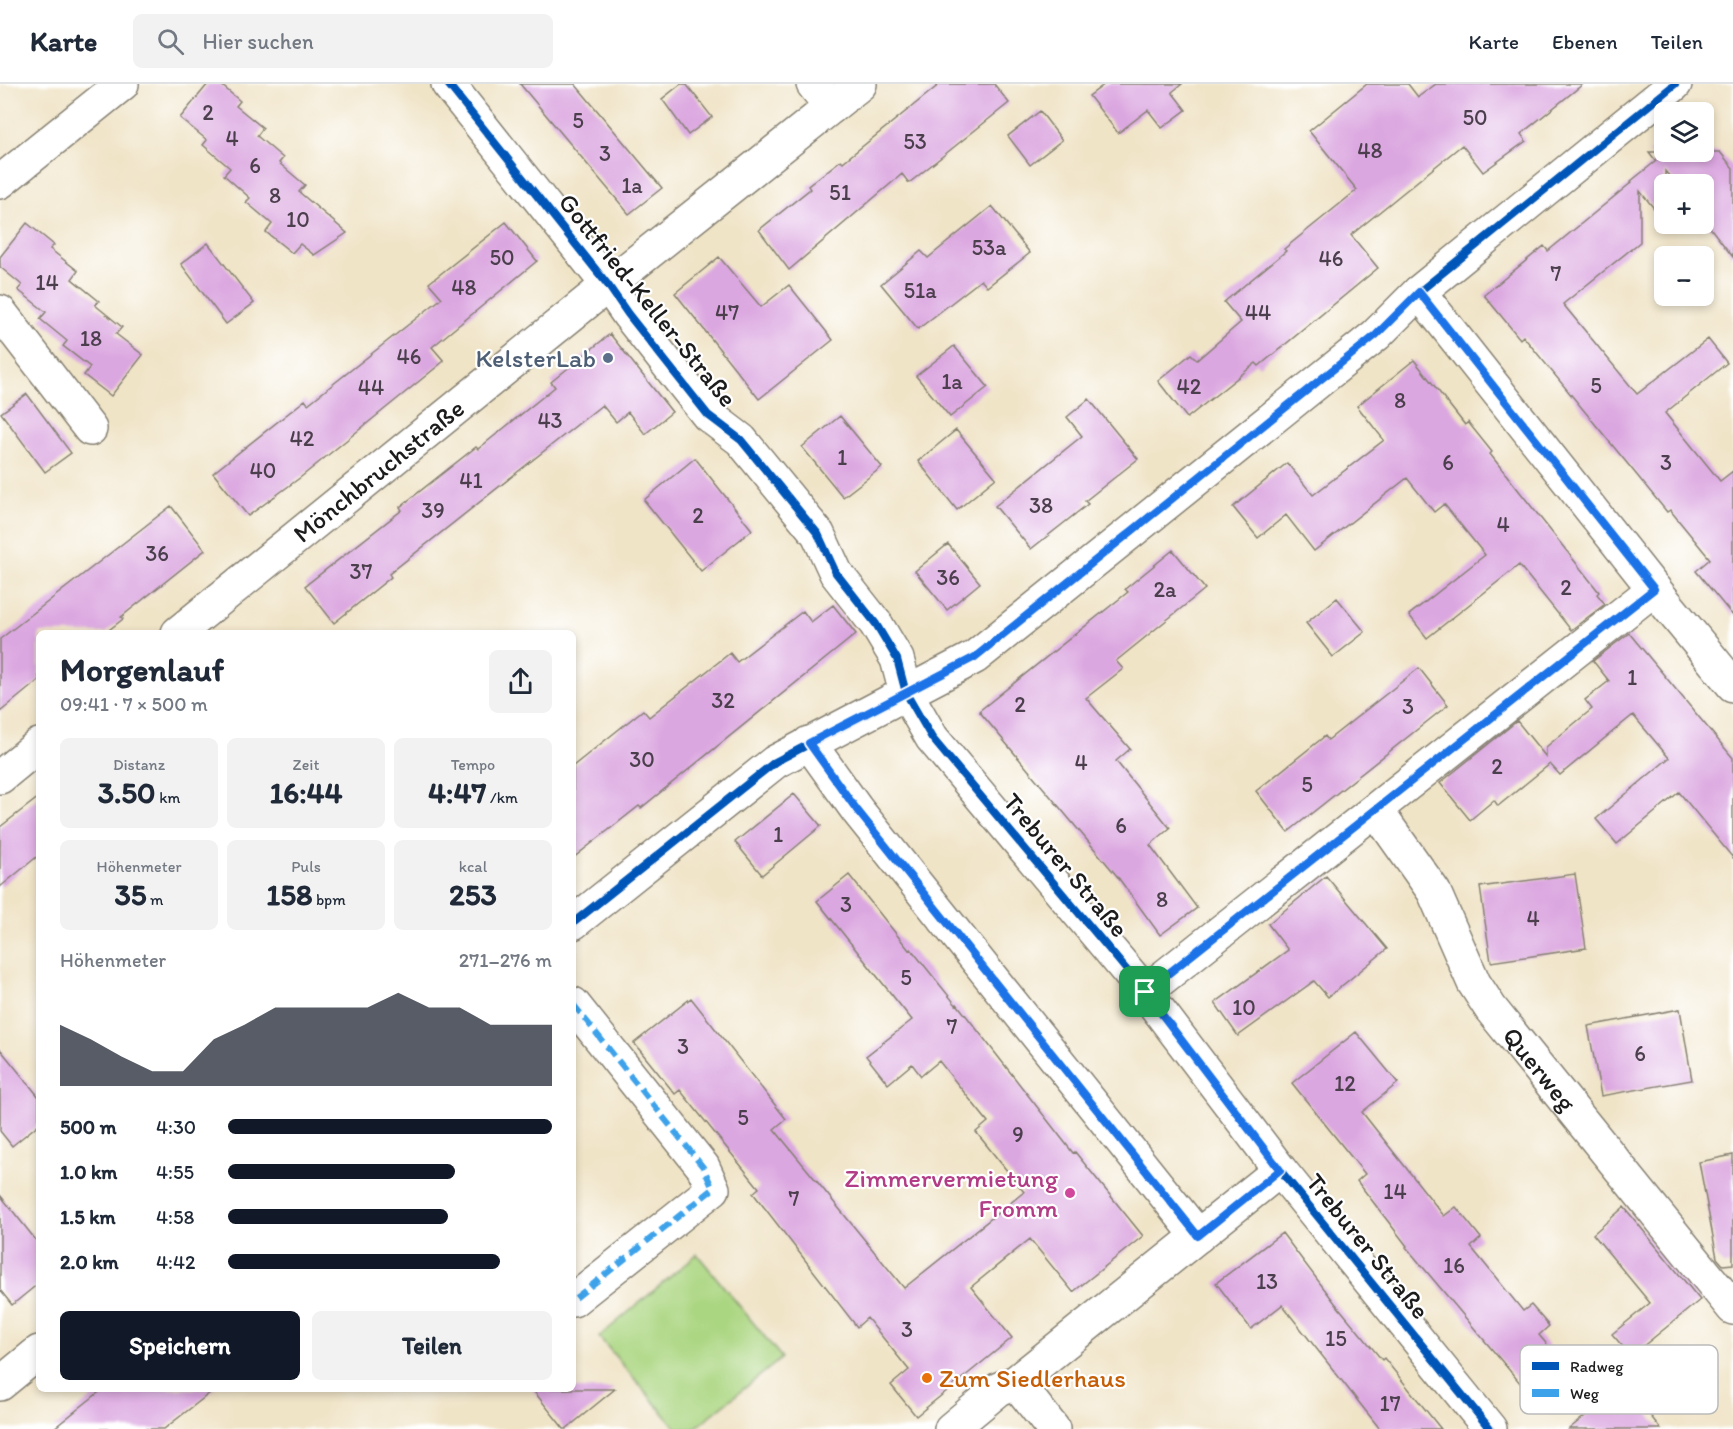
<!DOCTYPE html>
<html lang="de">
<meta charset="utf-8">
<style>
body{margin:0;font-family:Itim,sans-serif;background:#f2f2f3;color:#1f2937;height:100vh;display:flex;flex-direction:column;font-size:22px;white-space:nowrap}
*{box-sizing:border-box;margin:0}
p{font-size:20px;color:#747a83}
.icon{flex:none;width:33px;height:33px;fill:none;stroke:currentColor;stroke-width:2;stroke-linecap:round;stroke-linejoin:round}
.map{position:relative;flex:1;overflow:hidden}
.drawer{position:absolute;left:36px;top:546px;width:540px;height:762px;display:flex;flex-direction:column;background:#fff;border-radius:9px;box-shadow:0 3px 9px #0003}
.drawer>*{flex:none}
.fabs{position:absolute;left:1654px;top:18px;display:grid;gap:12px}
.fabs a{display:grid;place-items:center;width:60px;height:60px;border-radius:9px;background:#fff;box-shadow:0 3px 9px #0003;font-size:30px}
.pin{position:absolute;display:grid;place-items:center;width:51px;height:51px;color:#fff;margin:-26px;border-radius:12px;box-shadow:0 3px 9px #0006}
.round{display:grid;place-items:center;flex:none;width:63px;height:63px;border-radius:9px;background:#f2f2f3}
.summary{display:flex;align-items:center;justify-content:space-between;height:102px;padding:0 24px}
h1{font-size:33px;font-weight:800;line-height:45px}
.stats{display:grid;grid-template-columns:repeat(3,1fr);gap:9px;height:102px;padding:6px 24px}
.stats div{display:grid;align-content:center;border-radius:9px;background:#f2f2f3;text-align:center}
.stats b{font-size:30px;font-weight:800}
.stats small{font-size:16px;font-weight:400}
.stats p{font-size:16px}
.chart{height:168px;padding:12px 24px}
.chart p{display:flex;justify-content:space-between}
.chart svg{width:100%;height:108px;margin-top:6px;fill:#111827;opacity:.7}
.action{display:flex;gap:12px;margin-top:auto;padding:12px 24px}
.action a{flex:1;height:69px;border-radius:9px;background:#111827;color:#fff;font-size:24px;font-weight:800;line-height:69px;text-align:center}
.action a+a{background:#f2f2f3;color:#1f2937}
ul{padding:0 24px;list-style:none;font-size:20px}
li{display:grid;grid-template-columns:96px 72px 1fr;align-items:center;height:45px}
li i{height:15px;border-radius:8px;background:#111827}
header{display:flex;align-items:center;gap:36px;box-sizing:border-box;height:84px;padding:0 30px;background:#fff;border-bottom:2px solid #e0e1e3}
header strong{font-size:28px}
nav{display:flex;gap:33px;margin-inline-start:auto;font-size:21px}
.search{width:420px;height:54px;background:#f2f2f3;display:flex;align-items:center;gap:15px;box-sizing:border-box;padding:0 21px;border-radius:9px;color:#747a83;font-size:22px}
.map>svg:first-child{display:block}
</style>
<header>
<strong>Karte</strong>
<div class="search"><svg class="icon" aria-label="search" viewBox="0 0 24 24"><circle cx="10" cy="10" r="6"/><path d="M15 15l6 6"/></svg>Hier suchen</div>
<nav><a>Karte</a><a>Ebenen</a><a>Teilen</a></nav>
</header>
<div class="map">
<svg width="1733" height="1345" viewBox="0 0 1733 1345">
<rect width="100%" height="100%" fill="#fff"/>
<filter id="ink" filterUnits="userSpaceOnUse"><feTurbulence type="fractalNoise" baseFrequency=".0167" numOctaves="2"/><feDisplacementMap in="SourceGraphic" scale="12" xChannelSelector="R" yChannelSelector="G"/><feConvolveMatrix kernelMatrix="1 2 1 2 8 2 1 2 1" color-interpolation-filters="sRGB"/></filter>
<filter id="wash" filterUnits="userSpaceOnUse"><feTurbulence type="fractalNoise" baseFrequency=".008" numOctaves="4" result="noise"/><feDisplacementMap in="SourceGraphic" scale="24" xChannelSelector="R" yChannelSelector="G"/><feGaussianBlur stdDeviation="1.35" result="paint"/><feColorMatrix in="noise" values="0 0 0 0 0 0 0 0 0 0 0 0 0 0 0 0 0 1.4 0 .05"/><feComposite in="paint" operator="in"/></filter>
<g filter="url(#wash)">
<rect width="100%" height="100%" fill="#f0e4c7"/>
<path fill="#abd681" stroke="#64794e" stroke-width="1.5" d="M 697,1170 L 782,1274 L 694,1345 L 677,1345 L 599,1253 Z"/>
<g id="blocks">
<path fill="#dba7e0" d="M 208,0 L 220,0 L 240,17 L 236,22 L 263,44 L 257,52 L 283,74 L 279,79 L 305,101 L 299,108 L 347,149 L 314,171 L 300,160 L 292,169 L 266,148 L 272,140 L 246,118 L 250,114 L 224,91 L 230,84 L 203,61 L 207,56 L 180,34 Z
M 520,0 L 575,0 L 662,104 L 629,130 Z
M 681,0 L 686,0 L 712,33 L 688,51 L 662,15 Z
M 940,0 L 994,0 L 1009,19 L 909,99 L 902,90 L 789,186 L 759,146 L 810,105 L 808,102 L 841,76 L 843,78 Z
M 1105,0 L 1182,0 L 1172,8 L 1186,26 L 1162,44 L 1148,26 L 1118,49 L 1089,12 Z
M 1367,0 L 1408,0 L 1418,13 L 1436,0 L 1583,0 L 1521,50 L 1526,57 L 1483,88 L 1462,61 L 1351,151 L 1378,184 L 1259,282 L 1256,279 L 1187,334 L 1158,297 L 1191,270 L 1197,276 L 1241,238 L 1224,218 L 1286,167 L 1284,165 L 1357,106 L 1309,47 Z
M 1040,27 L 1062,56 L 1030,81 L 1008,52 Z
M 1649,68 L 1720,68 L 1733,84 L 1733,173 L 1704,136 L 1704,100 L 1676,100 L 1665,87 L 1665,138 L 1640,107 L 1640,158 L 1563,220 L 1637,310 L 1708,255 L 1727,279 L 1665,329 L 1720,397 L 1733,387 L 1733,532 L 1696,487 L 1710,475 L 1670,426 L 1667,428 L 1523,252 L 1520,255 L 1484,211 L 1544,162 L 1548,167 L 1632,98 L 1631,97 L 1656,77 Z
M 992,122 L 1030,169 L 987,203 L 981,196 L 918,245 L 881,200 L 921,167 L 928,174 Z
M 506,138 L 537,177 L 432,263 L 444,277 L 301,393 L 248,432 L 213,389 L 305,316 L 308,320 L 442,214 L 429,199 Z
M 27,139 L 54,161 L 50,165 L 78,187 L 72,195 L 99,217 L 95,221 L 122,243 L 116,250 L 143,271 L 111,312 L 84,291 L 90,283 L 63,262 L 67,257 L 40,235 L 46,228 L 18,206 L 22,201 L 0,183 L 0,173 Z
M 208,159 L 254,219 L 226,240 L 181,180 Z
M 719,173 L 761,223 L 789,201 L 833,256 L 759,315 L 675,209 Z
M 610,250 L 672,328 L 645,350 L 628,328 L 616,338 L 602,321 L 389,490 L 391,493 L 334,539 L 305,502 L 402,426 L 400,423 L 476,363 L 478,365 L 555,303 L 551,298 Z
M 954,262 L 988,303 L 950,333 L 916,292 Z
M 1414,276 L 1465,341 L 1468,338 L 1492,368 L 1490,370 L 1599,508 L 1597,510 L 1605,520 L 1571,546 L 1519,481 L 1427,554 L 1409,531 L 1485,471 L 1444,420 L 1434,428 L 1407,394 L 1314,467 L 1286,431 L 1258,454 L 1233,423 L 1287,379 L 1313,411 L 1384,356 L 1357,322 Z
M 27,310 L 71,369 L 45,388 L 1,329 Z
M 1089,315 L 1138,375 L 1085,417 L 1088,420 L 1031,465 L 995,422 L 1082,352 L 1067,333 Z
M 840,332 L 882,383 L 843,413 L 802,363 Z
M 956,346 L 996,394 L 957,426 L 918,377 Z
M 695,374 L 752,446 L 701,487 L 644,416 Z
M 171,422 L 205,466 L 121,533 L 123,535 L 105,549 L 39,549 L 39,596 L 0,628 L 0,555 Z
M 948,460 L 980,499 L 947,526 L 915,487 Z
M 1173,466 L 1205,505 L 1116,577 L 1123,585 L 1086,614 L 1130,665 L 1116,677 L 1170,744 L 1150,761 L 1197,824 L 1160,851 L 1117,792 L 979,627 L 1128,508 L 1125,505 Z
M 1337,514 L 1365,548 L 1333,573 L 1306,539 Z
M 833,521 L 856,550 L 641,724 L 639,722 L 573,774 L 573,682 L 643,626 L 649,633 L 730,569 L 737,578 L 803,527 L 811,538 Z
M 1629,549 L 1733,674 L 1733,774 L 1679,708 L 1617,760 L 1596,735 L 1669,674 L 1633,631 L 1560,691 L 1550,680 L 1498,722 L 1494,716 L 1470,736 L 1440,699 L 1517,637 L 1546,673 L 1546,663 L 1592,625 L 1585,616 L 1609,597 L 1593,577 Z
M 1419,584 L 1448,621 L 1288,748 L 1256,707 L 1325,652 L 1328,656 Z
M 794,710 L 821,742 L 762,791 L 735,758 Z
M 39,713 L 39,771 L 0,803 L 0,743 Z
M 1575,790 L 1586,864 L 1491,878 L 1480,803 Z
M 849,791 L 909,866 L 911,865 L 956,921 L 957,920 L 1073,1069 L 1075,1068 L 1143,1152 L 1073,1208 L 1030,1155 L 971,1203 L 1012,1254 L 916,1332 L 891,1301 L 909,1286 L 867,1234 L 857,1243 L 753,1109 L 759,1104 L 680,1006 L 675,1010 L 634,959 L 691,914 L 786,1035 L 774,1045 L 904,1204 L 1024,1108 L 976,1048 L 988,1038 L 939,977 L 921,992 L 912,980 L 888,1000 L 866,972 L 912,936 L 817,817 Z
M 1326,792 L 1387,865 L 1328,913 L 1314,897 L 1238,952 L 1215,919 L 1288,866 L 1268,840 Z
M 1680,925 L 1692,996 L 1601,1012 L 1588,942 Z
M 1356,948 L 1398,999 L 1362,1028 L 1444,1132 L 1456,1123 L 1481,1154 L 1471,1163 L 1523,1227 L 1531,1221 L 1549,1242 L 1539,1251 L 1561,1277 L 1526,1306 L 1406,1163 L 1407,1162 L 1357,1097 L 1365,1090 L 1292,999 Z
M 0,965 L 39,1013 L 39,1040 L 12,1062 L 0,1047 Z
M 1733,1071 L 1733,1180 L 1723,1181 L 1717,1174 L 1699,1078 Z
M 0,1111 L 39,1160 L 39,1199 L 12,1221 L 0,1206 Z
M 1624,1123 L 1700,1216 L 1631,1272 L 1612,1250 L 1650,1219 L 1593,1150 Z
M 1282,1149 L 1335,1219 L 1382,1276 L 1384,1274 L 1441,1345 L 1380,1345 L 1282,1221 L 1251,1245 L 1216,1199 Z
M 1625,1300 L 1661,1345 L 1569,1345 Z
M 103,1305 L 215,1305 L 164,1345 L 53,1345 Z
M 532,1305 L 615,1305 L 566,1345 L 564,1345 Z"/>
</g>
</g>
<g filter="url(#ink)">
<use href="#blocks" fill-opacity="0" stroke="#868072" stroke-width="1.5"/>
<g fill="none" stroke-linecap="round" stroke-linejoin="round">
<defs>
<g id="minor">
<path d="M 448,0 L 608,201 L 628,230 L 708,331 L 741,356 L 818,450 L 836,489 L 876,540 L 897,575 L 906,609 L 932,654 L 1145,908 L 1280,1086 L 1490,1345"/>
<path d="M 813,0 L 831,23"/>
<path d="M 0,98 L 122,0"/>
<path d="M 1419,208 L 1654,505 L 1733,601"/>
<path d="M 0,228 L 90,345"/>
<path id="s1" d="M 178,549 L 608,201 L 860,0"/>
<path d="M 809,659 L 857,726 L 1198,1152"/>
<path d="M 0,693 L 39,661"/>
<path id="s2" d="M 1376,726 L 1434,808 L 1474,899 L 1491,925 L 1733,1224"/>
<path d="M 573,839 L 775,678 L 975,573 L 1376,251 L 1419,208 L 1675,0"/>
<path d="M 1145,908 L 1654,505"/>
<path d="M 573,920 L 703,1083 L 713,1105 L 573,1216"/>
<path d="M 1016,1298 L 1053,1345"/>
<path d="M 0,1300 L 39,1268"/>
<path d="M 951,1345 L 999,1305 L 1016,1298 L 1280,1086"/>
</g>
</defs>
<use href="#minor" stroke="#868072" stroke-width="36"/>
<use href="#minor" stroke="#fff" stroke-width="33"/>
<path stroke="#3da2ea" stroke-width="6" stroke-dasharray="12 6" stroke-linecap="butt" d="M 573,920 L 703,1083 L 713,1105 L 573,1216"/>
<defs>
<path id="cycleway" d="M 448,0 L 608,201 L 628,230 L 708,331 L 741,356 L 818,450 L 836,489 L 876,540 L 897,575 L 906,609 L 932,654 L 1145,908 L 1280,1086 L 1490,1345
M 573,839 L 775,678 L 975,573 L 1376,251 L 1419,208 L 1675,0"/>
</defs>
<use href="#cycleway" stroke="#fff" stroke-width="11"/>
<use href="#cycleway" stroke="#0057b8" stroke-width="8"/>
</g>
</g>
<g fill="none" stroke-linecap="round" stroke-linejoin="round" filter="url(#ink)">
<defs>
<path id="route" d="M 1419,208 L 1654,505 L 1145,908 L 1280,1086 L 1198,1152 L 857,726 L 809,659 L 975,573 L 1376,251 Z"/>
</defs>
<use href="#route" stroke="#fff" stroke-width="12"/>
<use href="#route" stroke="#1a73e8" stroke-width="8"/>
</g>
<circle fill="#5c6f8a" stroke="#fff" stroke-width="2" cx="608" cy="274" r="6"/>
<circle fill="#d1479c" stroke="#fff" stroke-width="2" cx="1070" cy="1109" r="6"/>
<circle fill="#e8710a" stroke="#fff" stroke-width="2" cx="927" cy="1294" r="6"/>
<g text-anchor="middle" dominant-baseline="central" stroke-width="4.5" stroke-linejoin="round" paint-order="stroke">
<g font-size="22" fill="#4c3f4d">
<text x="208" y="28">2</text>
<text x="1475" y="33">50</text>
<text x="578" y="36">5</text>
<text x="232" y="54">4</text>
<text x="915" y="57">53</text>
<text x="1370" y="66">48</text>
<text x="605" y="69">3</text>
<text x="255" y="81">6</text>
<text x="632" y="101">1a</text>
<text x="840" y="108">51</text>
<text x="275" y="111">8</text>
<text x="298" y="135">10</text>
<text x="989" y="163">53a</text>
<text x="502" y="173">50</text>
<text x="1331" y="174">46</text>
<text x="1556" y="189">7</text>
<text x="47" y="198">14</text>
<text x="464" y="203">48</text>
<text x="920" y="206">51a</text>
<text x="727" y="228">47</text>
<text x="1258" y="228">44</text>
<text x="91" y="254">18</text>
<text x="409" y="272">46</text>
<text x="952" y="297">1a</text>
<text x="1596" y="301">5</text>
<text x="1189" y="302">42</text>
<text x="371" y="303">44</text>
<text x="1400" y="316">8</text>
<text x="550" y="336">43</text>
<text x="302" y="354">42</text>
<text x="842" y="373">1</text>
<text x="1448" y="378">6</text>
<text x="1666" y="378">3</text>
<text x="263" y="386">40</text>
<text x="471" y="396">41</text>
<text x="1041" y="421">38</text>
<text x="433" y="426">39</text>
<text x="698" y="431">2</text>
<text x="1503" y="440">4</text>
<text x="157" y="469">36</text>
<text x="361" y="487">37</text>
<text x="948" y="493">36</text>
<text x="1566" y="503">2</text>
<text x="1165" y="505">2a</text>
<text x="1632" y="593">1</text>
<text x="723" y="616">32</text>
<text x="1020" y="620">2</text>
<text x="1408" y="622">3</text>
<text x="642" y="675">30</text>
<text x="1081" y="678">4</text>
<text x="1497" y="682">2</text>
<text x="1307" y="700">5</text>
<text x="1121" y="741">6</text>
<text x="778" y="750">1</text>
<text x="1162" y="815">8</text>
<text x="846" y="820">3</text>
<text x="1533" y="834">4</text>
<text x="906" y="893">5</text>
<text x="1244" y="923">10</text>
<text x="952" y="942">7</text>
<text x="683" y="962">3</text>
<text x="1640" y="969">6</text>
<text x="1345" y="999">12</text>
<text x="743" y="1033">5</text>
<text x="1018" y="1050">9</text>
<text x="1395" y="1107">14</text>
<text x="794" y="1114">7</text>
<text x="1454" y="1181">16</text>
<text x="1267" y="1197">13</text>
<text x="907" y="1245">3</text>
<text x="1336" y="1254">15</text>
<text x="1390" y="1319">17</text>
</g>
<g font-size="26" fill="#1c1c1c" stroke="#fff">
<text transform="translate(648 216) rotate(51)">Gottfried-Keller-Straße</text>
<text stroke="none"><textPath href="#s1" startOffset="258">Mönchbruchstraße</textPath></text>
<text transform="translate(1066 781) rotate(50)">Treburer Straße</text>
<text stroke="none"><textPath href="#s2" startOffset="308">Querweg</textPath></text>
<text transform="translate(1368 1162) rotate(51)">Treburer Straße</text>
</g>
<g font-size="26" fill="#4e5e75" stroke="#fff" text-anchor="end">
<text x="596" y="274">KelsterLab</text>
</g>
<g font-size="26" fill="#b23c85" stroke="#fff" text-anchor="end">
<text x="1058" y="1094">Zimmervermietung<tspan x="1058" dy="30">Fromm</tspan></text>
</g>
<g font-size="26" fill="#c56008" stroke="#fff" text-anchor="start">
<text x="939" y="1294">Zum Siedlerhaus</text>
</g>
</g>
<rect x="1520" y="1261" width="198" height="69" rx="9" fill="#fff" stroke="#bbb" stroke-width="1.5"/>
<rect x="1532" y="1278" width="27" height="8" fill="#0057b8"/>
<rect x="1532" y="1305" width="27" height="8" fill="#3da2ea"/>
<g font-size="16" fill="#1c1c1c">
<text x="1570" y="1288">Radweg</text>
<text x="1570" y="1315">Weg</text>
</g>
</svg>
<div class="fabs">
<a><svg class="icon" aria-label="layers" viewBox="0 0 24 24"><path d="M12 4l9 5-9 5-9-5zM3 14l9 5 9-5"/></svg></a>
<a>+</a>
<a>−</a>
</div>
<div class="pin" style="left:1145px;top:908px;background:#1e9e55"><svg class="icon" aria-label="arrive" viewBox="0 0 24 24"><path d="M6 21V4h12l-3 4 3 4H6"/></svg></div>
<section class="drawer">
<div class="summary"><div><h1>Morgenlauf</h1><p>09:41 · 7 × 500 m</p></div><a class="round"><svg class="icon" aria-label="share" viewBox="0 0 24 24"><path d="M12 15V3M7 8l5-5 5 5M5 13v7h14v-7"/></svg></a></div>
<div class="stats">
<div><p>Distanz</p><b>3.50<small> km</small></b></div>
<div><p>Zeit</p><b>16:44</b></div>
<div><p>Tempo</p><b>4:47<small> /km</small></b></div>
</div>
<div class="stats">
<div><p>Höhenmeter</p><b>35<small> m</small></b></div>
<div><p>Puls</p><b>158<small> bpm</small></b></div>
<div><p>kcal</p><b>253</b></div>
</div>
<div class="chart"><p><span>Höhenmeter</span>271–276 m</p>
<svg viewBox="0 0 160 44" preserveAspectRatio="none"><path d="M0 44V19L10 25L20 32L30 38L40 38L50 25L60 19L70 12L80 12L90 12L100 12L110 6L120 12L130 12L140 19L150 19L160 19V44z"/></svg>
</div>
<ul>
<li><b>500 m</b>4:30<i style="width:100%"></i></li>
<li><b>1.0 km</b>4:55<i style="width:70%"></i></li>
<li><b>1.5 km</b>4:58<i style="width:68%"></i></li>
<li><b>2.0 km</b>4:42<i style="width:84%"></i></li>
</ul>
<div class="action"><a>Speichern</a><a>Teilen</a></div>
</section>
</div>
